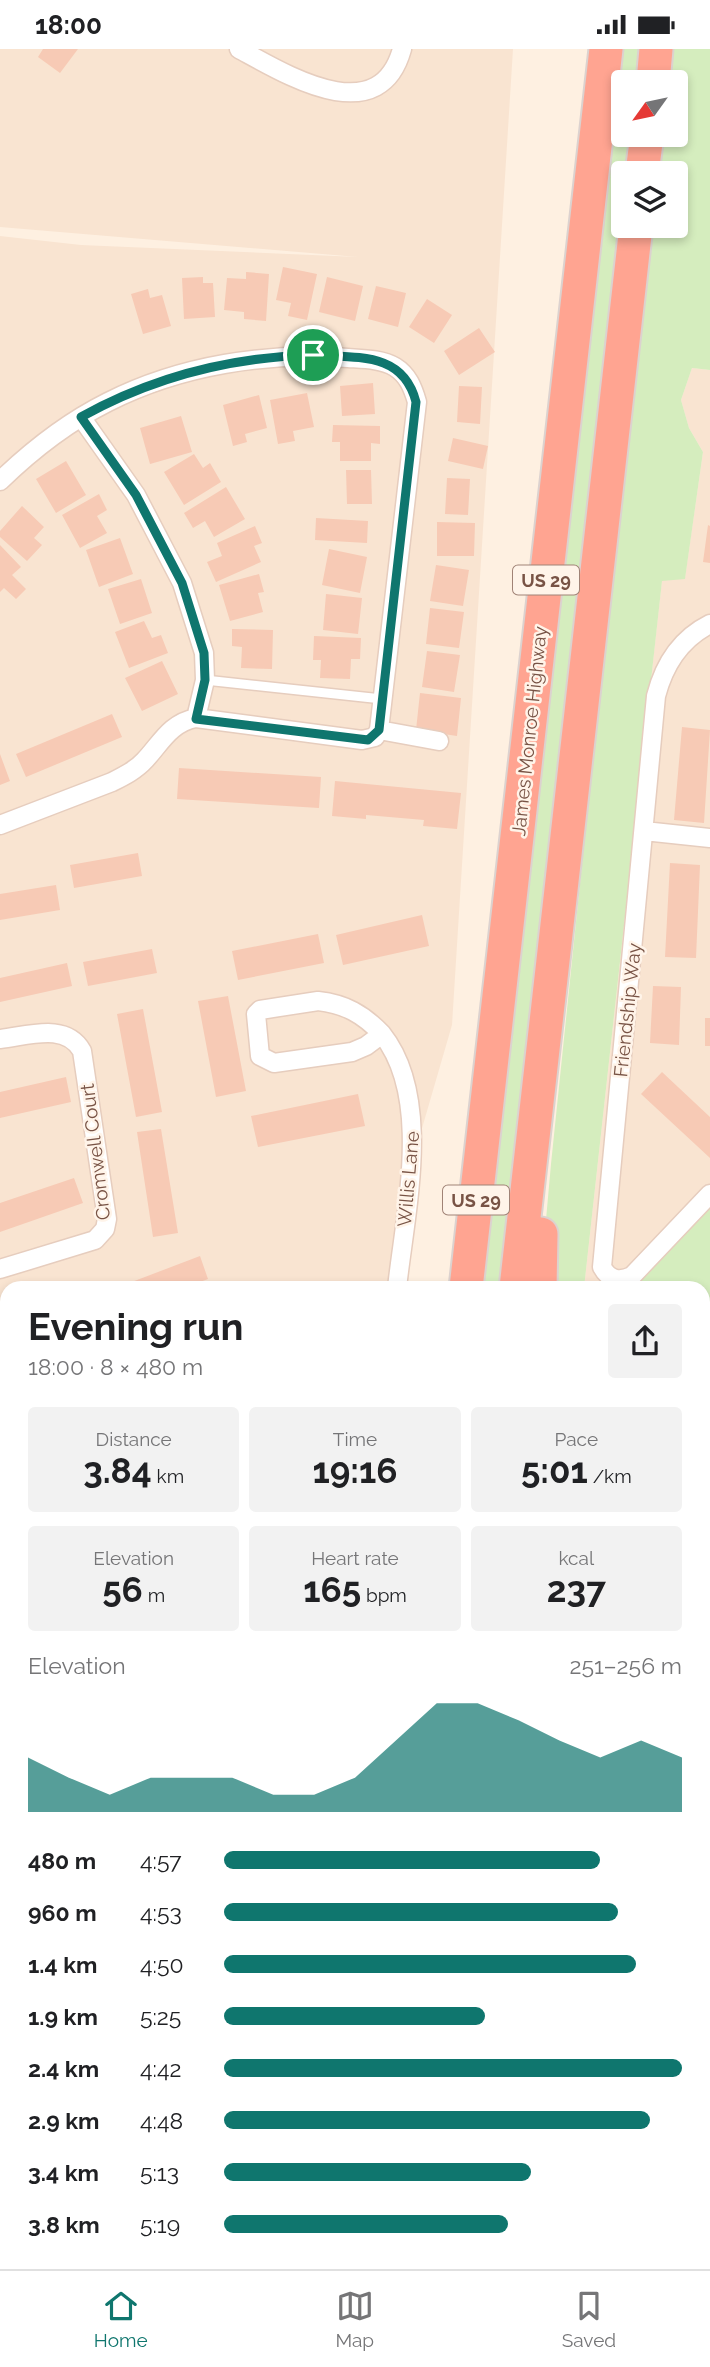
<!DOCTYPE html>
<meta charset="utf-8">
<style>
body{margin:0;font-family:Raleway,sans-serif;background:#f2f2f2;color:#202124;height:100vh;display:flex;flex-direction:column;font-size:26px;white-space:nowrap}
*{box-sizing:border-box;margin:0}
p{font-size:23px;color:#757577}
.icon{flex:none;width:38px;height:38px;fill:none;stroke:currentColor;stroke-width:2;stroke-linecap:round;stroke-linejoin:round}
.map{position:relative;flex:1;overflow:hidden}
.side{position:absolute;left:0px;top:1232px;width:710px;height:989px;display:flex;flex-direction:column;background:#fff;border-radius:21px 21px 0 0;box-shadow:0 4px 10px #0003}
.side>*{flex:none}
.needle{width:46px;rotate:237deg}
.tools{position:absolute;left:611px;top:21px;display:grid;gap:14px}
.tools a{display:grid;place-items:center;width:77px;height:77px;border-radius:7px;background:#fff;box-shadow:0 4px 10px #0003;font-size:35px}
.pin{position:absolute;display:grid;place-items:center;width:60px;height:60px;color:#fff;margin:-30px;border:4px solid #fff;border-radius:50%;box-shadow:0 2px 7px #0007}
.round{display:grid;place-items:center;flex:none;width:74px;height:74px;border-radius:7px;background:#f2f2f2}
.headline{display:flex;align-items:center;justify-content:space-between;height:119px;padding:0 28px}
h1{font-size:38px;font-weight:700;line-height:52px}
.stats{display:grid;grid-template-columns:repeat(3,1fr);gap:10px;height:119px;padding:7px 28px}
.stats div{display:grid;align-content:center;border-radius:7px;background:#f2f2f2;text-align:center}
.stats b{font-size:35px;font-weight:700}
.stats small{font-size:19px;font-weight:400}
.stats p{font-size:19px}
.chart{height:196px;padding:14px 28px}
.chart p{display:flex;justify-content:space-between}
.chart svg{width:100%;height:126px;margin-top:7px;fill:#0f766e;opacity:.7}
ul{padding:0 28px;list-style:none;font-size:23px}
li{display:grid;grid-template-columns:112px 84px 1fr;align-items:center;height:52px}
li i{height:18px;border-radius:9px;background:#0f766e}
.status{display:flex;justify-content:space-between;align-items:center;height:49px;padding:0 35px;background:#fff;direction:ltr}
.status svg{height:19px;fill:currentColor}
.dock{display:flex;justify-content:space-around;align-items:center;height:98px;border-top:2px solid #e0e0e0;background:#fff;font-size:19px;color:#757577}
.dock a{display:grid;justify-items:center;gap:4px}
.dock .on{color:#0f766e}
.map>svg:first-child{display:block}
</style>
<div class="status"><b>18:00</b><svg viewBox="0 0 49 12"><path d="M0 12V9h3v3zM5 12V6h3v6zM10 12V3h3v9zM15 12V0h3v12zM26 1h20v11H26zM47 4h2v5h-2z"/></svg></div>
<div class="map">
<svg width="710" height="2220" viewBox="0 0 710 2220">
<rect width="100%" height="100%" fill="#fef0e1"/>
<path fill="#f9e4d1" d="M 0,0 L 513,0 L 452,976 L 409,1124 L 395,1239 L 7,1239 L 7,1312 L 0,1313 L 0,187 L 81,196 L 358,208 L 0,178 Z
M 692,319 L 710,321 L 710,1158 L 633,1239 L 584,1239 L 662,531 L 685,529 L 703,403 L 689,379 L 681,351 Z"/>
<path fill="#ffddd4" d="M 7,1312 L 7,2171 L 0,2168 L 0,1313 Z"/>
<path fill="#d5edbe" d="M 619,0 L 645,0 L 641,33 L 623,33 L 623,86 L 635,86 L 631,124 L 623,124 L 623,177 L 504,1239 L 479,1239 Z
M 669,0 L 710,0 L 710,321 L 692,319 L 681,351 L 689,379 L 703,403 L 685,530 L 662,532 L 584,1239 L 546,1239 L 543,1204 L 551,1115 L 648,177 L 676,177 L 676,124 L 654,124 L 659,86 L 676,86 L 676,33 L 665,33 Z
M 710,1158 L 710,1668 L 704,1660 L 704,1239 L 633,1239 Z
M 704,1788 L 710,1788 L 710,2152 L 704,2154 Z
M 244,2214 L 431,2214 L 432,2220 L 243,2220 Z"/>
<path fill="#f7cab5" d="M 43,0 L 78,0 L 60,24 L 38,8 Z
M 283,218 L 317,225 L 307,271 L 288,267 L 291,254 L 276,251 Z
M 246,223 L 269,225 L 266,272 L 244,270 L 244,263 L 224,261 L 227,229 L 246,230 Z
M 203,228 L 203,234 L 213,234 L 215,268 L 184,270 L 182,229 Z
M 327,228 L 363,237 L 355,272 L 319,263 Z
M 376,237 L 406,244 L 398,278 L 368,270 Z
M 148,240 L 150,249 L 162,246 L 171,277 L 143,285 L 131,245 Z
M 427,250 L 452,266 L 434,294 L 409,278 Z
M 479,279 L 495,303 L 459,326 L 444,302 Z
M 373,334 L 375,365 L 342,367 L 340,337 Z
M 459,337 L 482,338 L 480,375 L 457,373 Z
M 307,344 L 314,378 L 293,382 L 295,392 L 278,395 L 270,351 Z
M 259,346 L 267,379 L 245,385 L 247,393 L 233,397 L 223,356 Z
M 181,367 L 192,403 L 150,415 L 140,379 Z
M 333,376 L 380,377 L 380,395 L 371,394 L 371,412 L 340,412 L 340,393 L 332,393 Z
M 453,389 L 488,397 L 483,420 L 448,412 Z
M 194,405 L 203,419 L 210,414 L 221,433 L 184,456 L 164,423 Z
M 66,412 L 86,446 L 56,464 L 36,430 Z
M 346,421 L 371,421 L 372,455 L 347,455 Z
M 447,429 L 470,430 L 468,466 L 445,465 Z
M 226,438 L 245,470 L 214,488 L 205,472 L 193,479 L 184,464 Z
M 99,445 L 107,461 L 97,467 L 107,484 L 80,499 L 62,466 Z
M 22,457 L 44,478 L 34,489 L 42,496 L 27,512 L 0,488 L 0,482 Z
M 316,469 L 368,472 L 367,494 L 315,491 Z
M 437,473 L 475,474 L 474,507 L 437,507 Z
M 708,476 L 710,477 L 710,514 L 703,513 Z
M 255,477 L 262,494 L 254,497 L 261,513 L 216,533 L 207,513 L 222,507 L 217,494 Z
M 120,489 L 133,525 L 99,538 L 86,501 Z
M 0,496 L 21,518 L 12,526 L 26,540 L 16,550 L 4,539 L 0,543 Z
M 329,500 L 367,508 L 360,544 L 322,536 Z
M 436,516 L 469,521 L 463,557 L 430,552 Z
M 259,525 L 264,543 L 258,544 L 263,563 L 230,572 L 219,536 Z
M 141,530 L 152,564 L 120,575 L 108,540 Z
M 326,545 L 362,549 L 358,585 L 323,581 Z
M 430,559 L 464,563 L 459,599 L 426,595 Z
M 144,572 L 152,589 L 161,586 L 168,604 L 129,619 L 115,583 Z
M 232,580 L 273,581 L 272,620 L 241,619 L 242,598 L 232,597 Z
M 314,587 L 361,589 L 360,610 L 351,610 L 350,630 L 320,629 L 321,611 L 313,611 Z
M 427,602 L 460,606 L 454,643 L 422,638 Z
M 162,612 L 178,645 L 142,662 L 125,629 Z
M 420,644 L 461,649 L 457,687 L 416,681 Z
M 112,665 L 122,688 L 26,728 L 16,705 Z
M 682,678 L 710,681 L 704,774 L 674,771 Z
M 0,705 L 10,732 L 0,736 Z
M 179,719 L 321,728 L 319,759 L 177,750 Z
M 335,732 L 461,744 L 457,780 L 423,777 L 424,771 L 366,766 L 366,770 L 332,767 Z
M 138,804 L 142,827 L 74,839 L 70,816 Z
M 670,814 L 700,816 L 696,909 L 665,908 Z
M 56,836 L 60,861 L 0,871 L 0,845 Z
M 422,866 L 429,897 L 343,916 L 336,886 Z
M 318,885 L 324,914 L 238,931 L 232,902 Z
M 152,900 L 157,924 L 88,937 L 83,913 Z
M 67,914 L 72,937 L 0,953 L 0,929 Z
M 653,937 L 681,938 L 679,996 L 650,994 Z
M 228,947 L 246,1042 L 216,1048 L 198,952 Z
M 143,960 L 162,1063 L 136,1068 L 117,965 Z
M 705,969 L 710,969 L 710,997 L 705,997 Z
M 662,1023 L 710,1068 L 710,1109 L 641,1045 Z
M 66,1028 L 71,1053 L 0,1069 L 0,1043 Z
M 358,1045 L 365,1077 L 258,1098 L 251,1067 Z
M 161,1080 L 178,1184 L 153,1188 L 137,1083 Z
M 74,1129 L 83,1154 L 0,1183 L 0,1154 Z
M 200,1207 L 208,1230 L 184,1239 L 116,1239 Z
M 7,1269 L 7,1295 L 0,1298 L 0,1271 Z
M 0,1439 L 7,1450 L 7,1492 L 4,1487 L 0,1490 Z
M 0,1622 L 7,1626 L 7,1691 L 0,1687 Z"/>
<g fill="none" stroke-linecap="round" stroke-linejoin="round">
<defs>
<path id="service" d="M 205,631 L 382,650"/>
<path id="minor" d="M 239,0 C 287,26 379,83 402,0
M 81,368 L 136,446 L 182,534 L 204,604 L 205,631 L 196,669
M 0,432 C 32,401 68,373 108,353 C 181,316 267,303 348,309 C 362,310 382,310 395,318 C 408,326 413,339 417,353 L 379,681 L 375,688 L 362,691 L 196,669 C 170,674 161,694 145,711 C 136,721 124,727 112,733 L 0,776
M 710,575 C 680,590 664,616 656,647 L 602,1218 C 609,1231 619,1233 632,1227 L 710,1145
M 379,681 L 439,692
M 644,782 L 710,789
M 318,952 C 345,955 363,965 382,985 L 366,997 L 352,1003 L 274,1014 L 260,1007 L 256,965 L 260,961 Z
M 382,985 C 433,1049 405,1163 397,1239
M 0,990 C 28,987 66,973 82,1002 L 107,1170 L 105,1180 L 95,1191 L 0,1220
M 0,1537 L 7,1543
M 0,1960 L 7,1952"/>
<path id="primary" d="M 704,2173 L 710,2170
M 0,2197 L 7,2200
M 44,2214 L 63,2220
M 577,2220 L 595,2214
M 680,2220 L 693,2214"/>
<path id="motorway" d="M 653,33 L 656,0
M 642,124 L 647,86
M 466,1239 L 606,0
M 516,1239 L 636,177
M 540,1239 L 541,1185
M 704,1673 L 710,1680
M 704,1779 L 710,1779
M 452,2214 L 454,2220
M 503,2214 L 504,2220
M 232,2220 L 234,2214"/>
</defs>
<use href="#service" stroke="#e6cdbe" stroke-width="12"/>
<use href="#minor" stroke="#e6cdbe" stroke-width="21"/>
<use href="#primary" stroke="#dcd2cf" stroke-width="33"/>
<use href="#motorway" stroke="#dcd2cf" stroke-width="37"/>
<use href="#service" stroke="#fff" stroke-width="9"/>
<use href="#minor" stroke="#fff" stroke-width="18"/>
<use href="#primary" stroke="#ffcf97" stroke-width="30"/>
<use href="#motorway" stroke="#ffa491" stroke-width="33"/>
</g>
<g fill="none" stroke-linecap="round" stroke-linejoin="round">
<defs>
<path id="route" d="M 313,306 C 356,309 403,302 416,353 L 379,681 L 368,691 L 196,670 L 205,631 L 204,604 L 182,534 L 136,446 L 81,368 C 153,328 232,308 313,306 Z"/>
</defs>
<use href="#route" stroke="#fff" stroke-width="14"/>
<use href="#route" stroke="#0f766e" stroke-width="9"/>
</g>
<g text-anchor="middle" dominant-baseline="central" stroke-width="5" stroke-linejoin="round" paint-order="stroke">
<g fill="#fff4e9" stroke="#a08376" stroke-width="2">
<rect x="513" y="516.5" width="66" height="29" rx="5"/>
<rect x="443" y="1136.5" width="66" height="29" rx="5"/>
</g>
<g font-size="18" font-weight="bold" fill="#785345">
<text x="546" y="531">US 29</text>
<text x="476" y="1151">US 29</text>
</g>
<g font-size="19" fill="#785345" stroke="#fff4e9">
<text transform="translate(529 682) rotate(-84)">James Monroe Highway</text>
<text transform="translate(627 961) rotate(-84)">Friendship Way</text>
<text transform="translate(95 1103) rotate(-97)">Cromwell Court</text>
<text transform="translate(408 1130) rotate(-85)">Willis Lane</text>
</g>
</g>
</svg>
<div class="tools">
<a><svg class="needle" viewBox="-14 -14 28 28"><path d="M0-13l5 13h-10z" fill="#e53935"/><path d="M0 13l5-13h-10z" fill="#757577"/></svg></a>
<a><svg class="icon" aria-label="layers" viewBox="0 0 24 24"><path d="M12 4l9 5-9 5-9-5zM3 14l9 5 9-5"/></svg></a>
</div>
<div class="pin" style="left:313px;top:306px;background:#1e9e55"><svg class="icon" aria-label="arrive" viewBox="0 0 24 24"><path d="M6 21V4h12l-3 4 3 4H6"/></svg></div>
<section class="side">
<div class="headline"><div><h1>Evening run</h1><p>18:00 · 8 × 480 m</p></div><a class="round"><svg class="icon" aria-label="share" viewBox="0 0 24 24"><path d="M12 15V3M7 8l5-5 5 5M5 13v7h14v-7"/></svg></a></div>
<div class="stats">
<div><p>Distance</p><b>3.84<small> km</small></b></div>
<div><p>Time</p><b>19:16</b></div>
<div><p>Pace</p><b>5:01<small> /km</small></b></div>
</div>
<div class="stats">
<div><p>Elevation</p><b>56<small> m</small></b></div>
<div><p>Heart rate</p><b>165<small> bpm</small></b></div>
<div><p>kcal</p><b>237</b></div>
</div>
<div class="chart"><p><span>Elevation</span>251–256 m</p>
<svg viewBox="0 0 160 44" preserveAspectRatio="none"><path d="M0 44V25L10 32L20 38L30 32L40 32L50 32L60 38L70 38L80 32L90 19L100 6L110 6L120 12L130 19L140 25L150 19L160 25V44z"/></svg>
</div>
<ul>
<li><b>480 m</b>4:57<i style="width:82%"></i></li>
<li><b>960 m</b>4:53<i style="width:86%"></i></li>
<li><b>1.4 km</b>4:50<i style="width:90%"></i></li>
<li><b>1.9 km</b>5:25<i style="width:57%"></i></li>
<li><b>2.4 km</b>4:42<i style="width:100%"></i></li>
<li><b>2.9 km</b>4:48<i style="width:93%"></i></li>
<li><b>3.4 km</b>5:13<i style="width:67%"></i></li>
<li><b>3.8 km</b>5:19<i style="width:62%"></i></li>
</ul>
</section>
</div>
<nav class="dock">
<a class="on"><svg class="icon" aria-label="home" viewBox="0 0 24 24"><path d="M3 11l9-7 9 7M6 9v11h12V9"/></svg>Home</a>
<a><svg class="icon" aria-label="map" viewBox="0 0 24 24"><path d="M3 6l6-2 6 2 6-2v14l-6 2-6-2-6 2zM9 4v14M15 6v14"/></svg>Map</a>
<a><svg class="icon" aria-label="saved" viewBox="0 0 24 24"><path d="M7 4h10v16l-5-4-5 4z"/></svg>Saved</a>
</nav>
